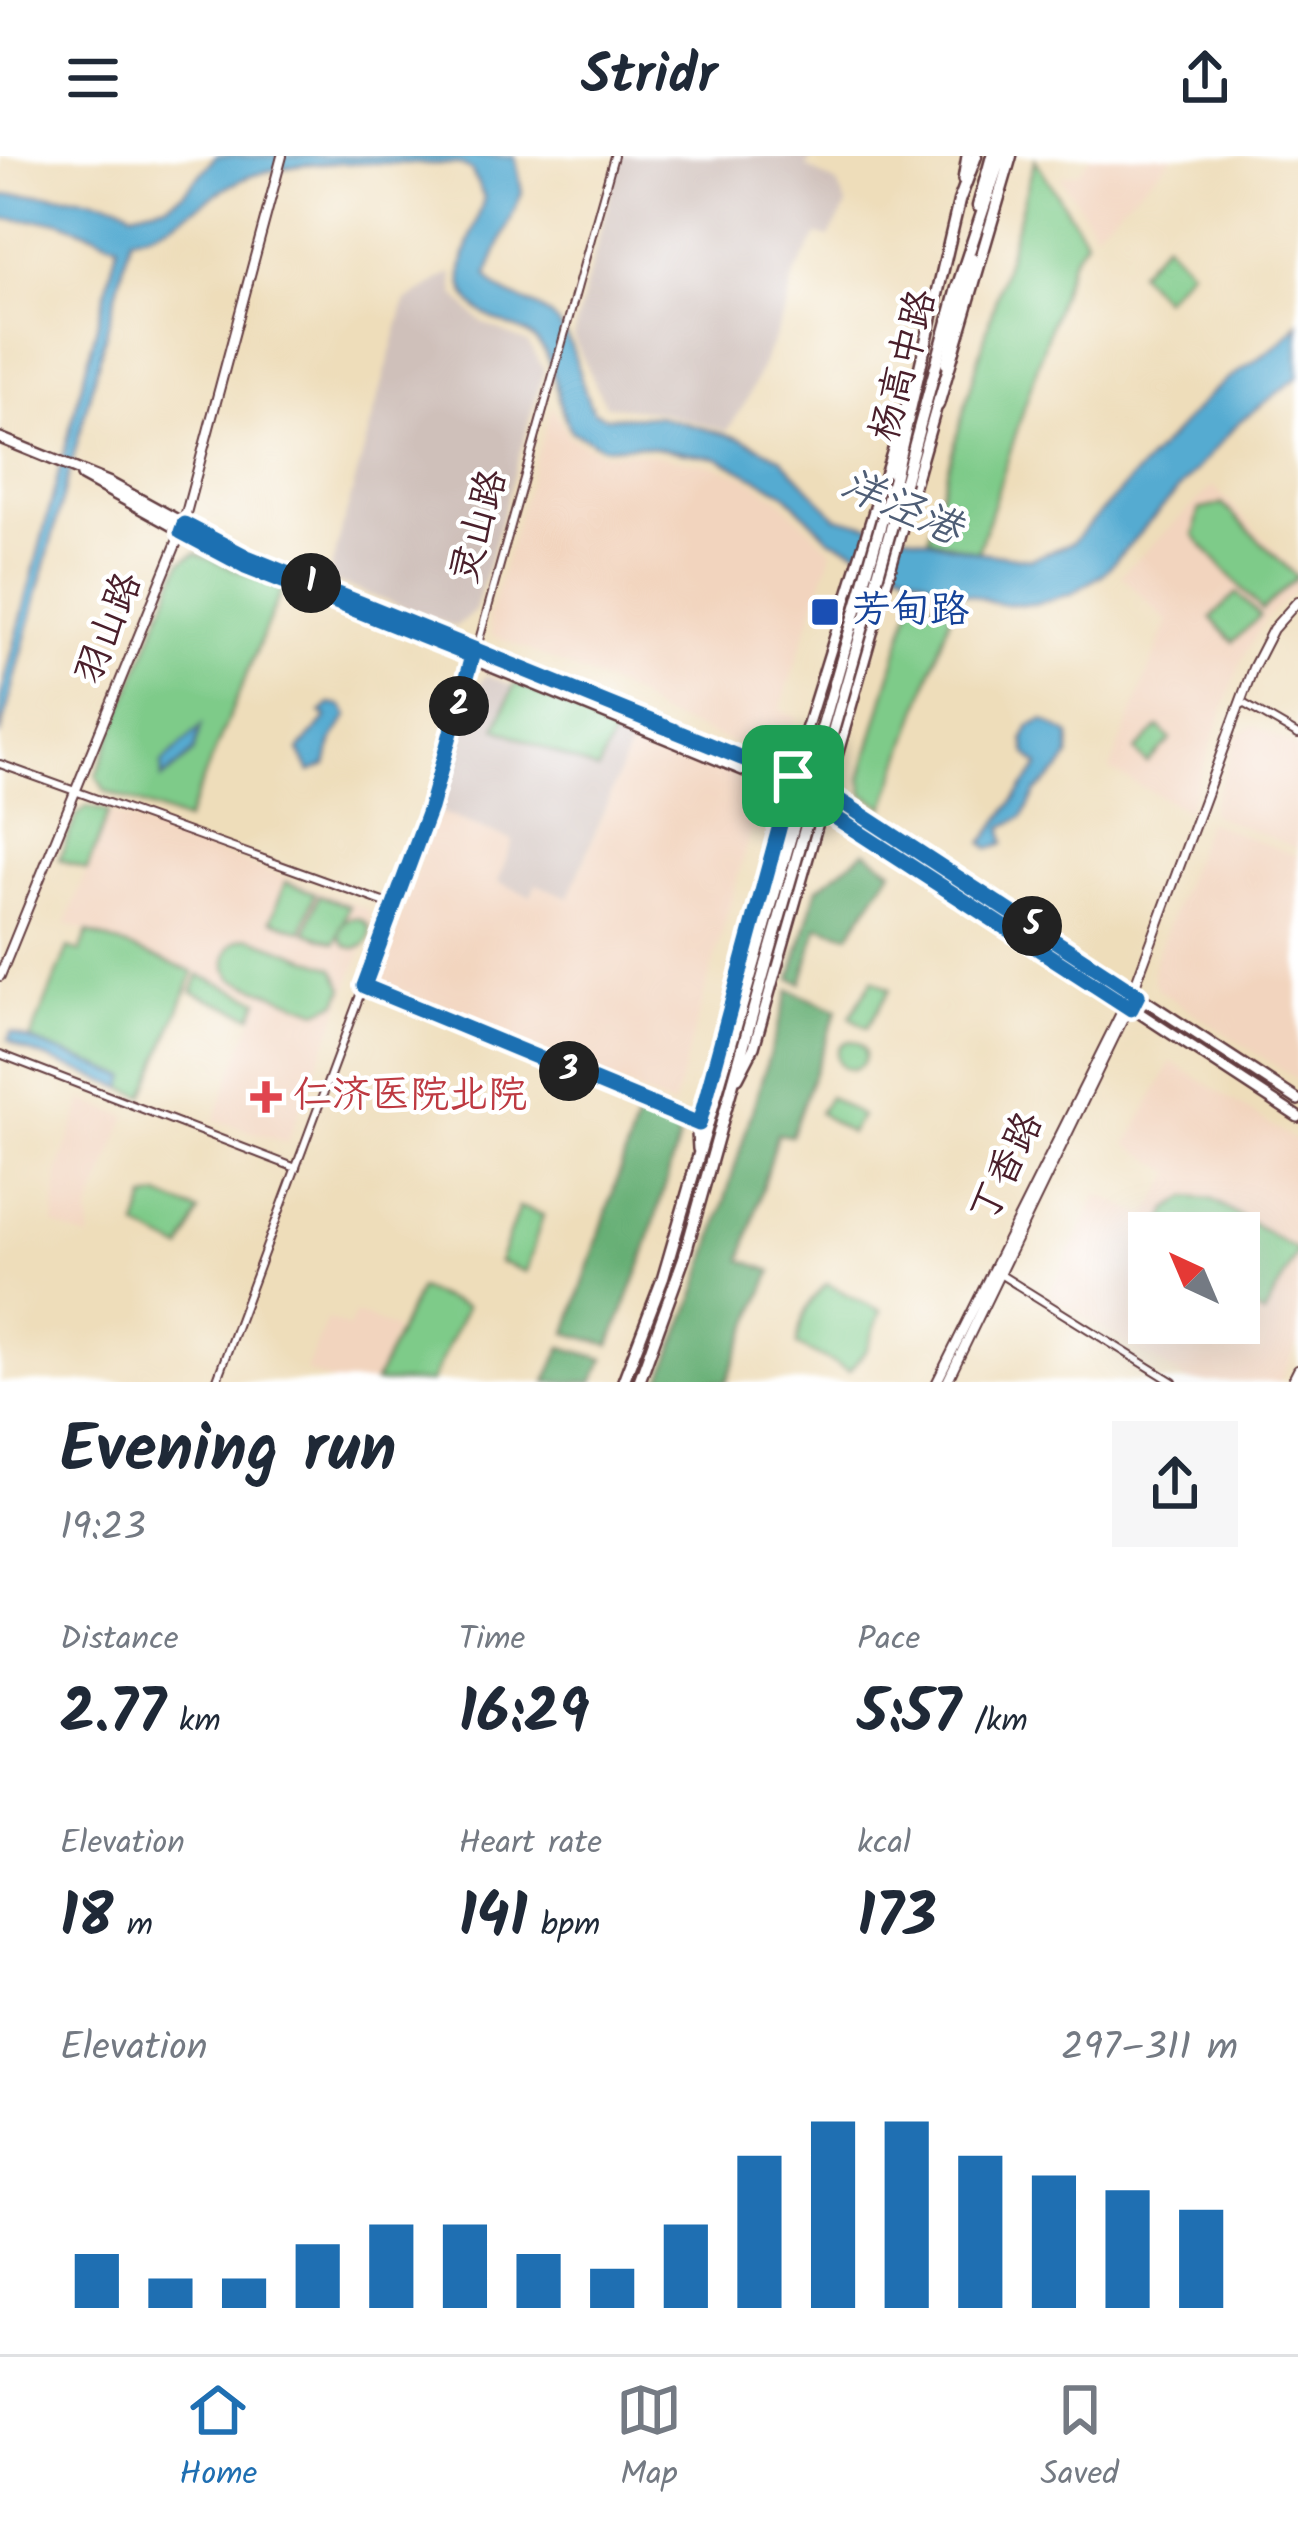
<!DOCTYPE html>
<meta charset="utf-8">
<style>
body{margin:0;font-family:Kalam,"LXGW WenKai TC",sans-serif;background:#f6f6f7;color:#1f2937;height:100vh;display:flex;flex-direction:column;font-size:45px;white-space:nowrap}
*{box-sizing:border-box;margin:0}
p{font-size:39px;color:#747a83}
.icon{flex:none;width:66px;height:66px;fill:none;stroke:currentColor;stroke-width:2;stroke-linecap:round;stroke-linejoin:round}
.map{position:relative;height:1226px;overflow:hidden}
.side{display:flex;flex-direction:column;background:#fff;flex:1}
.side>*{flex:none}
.needle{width:78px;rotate:316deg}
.buttons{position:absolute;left:1128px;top:1056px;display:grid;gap:24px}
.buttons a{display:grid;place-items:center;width:132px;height:132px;border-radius:0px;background:#fff;box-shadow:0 12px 48px #0002;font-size:60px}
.pin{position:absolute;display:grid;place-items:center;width:102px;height:102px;color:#fff;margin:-51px;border-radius:24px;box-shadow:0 6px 18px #0006}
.km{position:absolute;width:60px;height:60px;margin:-30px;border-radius:50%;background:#222;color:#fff;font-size:33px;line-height:60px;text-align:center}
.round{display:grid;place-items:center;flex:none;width:126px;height:126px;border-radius:0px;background:#f6f6f7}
.summary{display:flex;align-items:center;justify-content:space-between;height:204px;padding:0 60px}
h1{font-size:66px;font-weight:700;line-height:90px}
.figures{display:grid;grid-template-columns:repeat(3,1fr);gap:18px;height:204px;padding:12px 60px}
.figures div{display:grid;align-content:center}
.figures b{font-size:60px;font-weight:700}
.figures small{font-size:33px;font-weight:400}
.figures p{font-size:33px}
.chart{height:336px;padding:24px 60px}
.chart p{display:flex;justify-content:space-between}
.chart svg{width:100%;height:216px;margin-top:12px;stroke:#1f6fb2;stroke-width:6}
header{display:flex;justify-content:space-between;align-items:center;height:156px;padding:0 60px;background:#fff;font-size:54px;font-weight:700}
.tabs{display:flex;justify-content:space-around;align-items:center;height:168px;border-top:3px solid #e0e1e3;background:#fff;font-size:33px;color:#747a83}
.tabs a{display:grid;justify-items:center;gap:6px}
.tabs .active{color:#1f6fb2}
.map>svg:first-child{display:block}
</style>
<header><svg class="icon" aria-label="menu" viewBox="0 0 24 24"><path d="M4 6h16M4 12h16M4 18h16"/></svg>Stridr<svg class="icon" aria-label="share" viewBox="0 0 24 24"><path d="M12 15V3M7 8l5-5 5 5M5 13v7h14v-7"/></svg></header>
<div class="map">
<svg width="1298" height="1226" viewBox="0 0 1298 1226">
<rect width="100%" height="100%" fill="#fff"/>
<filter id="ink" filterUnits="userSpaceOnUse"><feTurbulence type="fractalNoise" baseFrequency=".00833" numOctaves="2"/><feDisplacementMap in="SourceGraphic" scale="24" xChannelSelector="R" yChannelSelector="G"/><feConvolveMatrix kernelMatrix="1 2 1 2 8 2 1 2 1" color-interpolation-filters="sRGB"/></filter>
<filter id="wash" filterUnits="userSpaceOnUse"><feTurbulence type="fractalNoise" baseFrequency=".004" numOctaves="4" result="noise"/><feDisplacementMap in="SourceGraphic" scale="48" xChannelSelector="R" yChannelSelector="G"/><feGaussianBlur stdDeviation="2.7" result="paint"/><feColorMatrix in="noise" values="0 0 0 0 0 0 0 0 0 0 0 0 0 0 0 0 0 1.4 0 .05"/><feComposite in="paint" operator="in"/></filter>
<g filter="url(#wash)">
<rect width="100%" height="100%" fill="#eeddba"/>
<path fill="#f2d4be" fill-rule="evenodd" d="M 1091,0 L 1174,0 L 1095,75 L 1060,20 L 1079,16 Z
M 552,250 L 568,280 L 601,297 L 635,296 L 712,309 L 744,320 L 778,342 L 832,395 L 781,553 L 797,561 L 783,607 L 658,558 L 633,538 L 492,479 L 488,462 Z
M 1213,330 L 1298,418 L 1298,432 L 1266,462 L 1242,504 L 1187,655 L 1110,614 L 1167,466 L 1121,419 Z
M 1254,569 L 1298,593 L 1298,693 L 1209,658 L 1239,577 Z
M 635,577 L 749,621 L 761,637 L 673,951 L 376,826 L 437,655 L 513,685 L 498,726 L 532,739 L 536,728 L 579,718 Z
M 109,655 L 368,753 L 373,768 L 287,987 L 214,964 L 261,841 L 66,768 Z
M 1207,665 L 1298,700 L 1298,924 L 1160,835 L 1153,823 L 1153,810 Z
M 1172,906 L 1298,986 L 1298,1188 L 1280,1226 L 1189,1226 L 1048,1139 L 1099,1038 L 1146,1061 L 1173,1017 L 1127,988 ZM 1149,1077 L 1239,1077 L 1239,1167 L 1149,1167 Z
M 83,944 L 127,960 L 89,1057 L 90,1084 L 54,1069 L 58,1015 Z
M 355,1157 L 396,1173 L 375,1226 L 333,1226 L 306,1215 L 327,1163 L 349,1172 Z"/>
<path fill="#cfc0ba" d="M 620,0 L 812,0 L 807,11 L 837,28 L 847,50 L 829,81 L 817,79 L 793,122 L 785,157 L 746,246 L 727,275 L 660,256 L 605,249 L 573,181 Z
M 452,116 L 455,138 L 468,153 L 483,167 L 528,187 L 544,213 L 475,455 L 455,471 L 328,423 L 405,146 Z
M 486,519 L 635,577 L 569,741 L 536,728 L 531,740 L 498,726 L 513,685 L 437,655 L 471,537 Z"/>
<path fill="#7ecb89" stroke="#64755a" stroke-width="3" d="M 1035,3 L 1086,84 L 1071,105 L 978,396 L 928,382 Z
M 1165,86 L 1190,113 L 1163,143 L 1138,116 Z
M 1222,348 L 1297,421 L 1262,454 L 1194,380 L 1199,354 Z
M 196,397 L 282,433 L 186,665 L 105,635 L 96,619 L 181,406 Z
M 1237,437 L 1260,460 L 1233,486 L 1211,462 Z
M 913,441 L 952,455 L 885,651 L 864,638 L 861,622 Z
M 515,527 L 617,570 L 598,615 L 496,572 Z
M 1159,571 L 1171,584 L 1147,607 L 1135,595 Z
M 87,651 L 109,655 L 87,714 L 59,703 L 77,659 Z
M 285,726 L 315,737 L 302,775 L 271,764 Z
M 319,739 L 349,750 L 336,787 L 306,776 Z
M340 777a15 15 0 1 1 30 0a15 15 0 1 1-30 0Z
M 88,776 L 194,816 L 144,940 L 123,932 L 126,921 L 30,884 L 68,792 L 80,796 Z
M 249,781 L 334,812 L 344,832 L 338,846 L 318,855 L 233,823 C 219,805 226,785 249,781 Z
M 199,819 L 259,844 L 252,860 L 192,836 Z
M 873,823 L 890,833 L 867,872 L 850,861 Z
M837 899a14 14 0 1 1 28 0a14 14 0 1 1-28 0Z
M 829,940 L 861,960 L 850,977 L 819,957 Z
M 160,1040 L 199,1056 L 182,1094 L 137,1071 L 146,1043 Z
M 1187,1041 L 1211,1043 L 1298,1095 L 1264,1159 L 1239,1144 L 1239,1077 L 1158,1077 L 1168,1053 Z
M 519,1051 L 543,1059 L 526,1116 L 499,1106 Z
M 827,1128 L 881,1155 L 867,1193 L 849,1215 L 797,1189 C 800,1164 807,1145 827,1128 Z
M 419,1133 L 466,1151 L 431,1226 L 375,1226 Z"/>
<path fill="#66af75" stroke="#586750" stroke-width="3" d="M 865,695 L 892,714 L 849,779 L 818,770 L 802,827 L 791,823 L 817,733 Z
M 789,834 L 837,854 L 791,980 L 777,978 L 742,1104 L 772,1115 L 726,1226 L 660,1226 L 697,1135 Z
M 640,953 L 673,967 L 679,982 L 642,1107 L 610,1189 L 567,1177 Z
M 562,1191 L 604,1203 L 593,1226 L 546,1226 Z"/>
<path fill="#55abd1" stroke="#50657e" stroke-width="3" d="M 216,0 L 515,0 L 522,36 L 487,119 C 501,144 531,142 550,160 C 581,188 575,222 593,255 L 606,261 L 658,260 L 743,283 L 781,302 L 836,361 L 978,396 L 1031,403 L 1072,387 L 1209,239 C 1237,212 1276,198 1298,167 L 1298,221 L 1238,267 L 1103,418 L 1071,438 L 1033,448 L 1000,448 L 945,431 L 830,383 L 783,336 L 718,302 L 637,289 L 603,291 L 571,275 C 555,249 559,213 540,189 C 528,174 508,171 492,162 C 435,134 475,84 484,41 L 471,14 L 458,8 C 394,9 316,0 254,19 C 207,35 184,72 131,81 L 0,581 L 0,544 L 118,88 L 59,65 L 0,63 L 0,40 C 27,37 116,38 132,56 L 167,48 L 184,37 Z
M 330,548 L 342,550 L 348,560 L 333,583 L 326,609 L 310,616 L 299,594 L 327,561 L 321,557 Z
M 1044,564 L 1070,579 L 1069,601 L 1060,614 L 1036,636 L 1023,661 L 1003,671 L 1004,687 L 990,693 L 983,687 L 1039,610 L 1027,598 L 1024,583 L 1030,570 Z
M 201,570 L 194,596 L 162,623 L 162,607 Z
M 11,877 L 127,921 L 123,932 L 20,892 L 8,884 Z"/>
</g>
<g filter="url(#ink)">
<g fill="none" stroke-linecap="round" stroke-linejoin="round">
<defs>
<path id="minor" d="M 1241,546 L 1298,579
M 0,608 L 394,750
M 364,830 L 699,968
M 0,898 L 296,1012
M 998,1117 L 1173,1226
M 216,1226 L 440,624 L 614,0"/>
<path id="tertiary" d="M 0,820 L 181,376 L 282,0
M 937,1226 L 1136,827 L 1253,512 L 1273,473 L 1298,445
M 947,1226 L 1137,834
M 1292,1226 L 1298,1214"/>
<path id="secondary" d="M 0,282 L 110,327 L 247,402 L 829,638 L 1298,944
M 82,320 L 245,410 L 806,640
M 821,648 L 1298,961"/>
<path id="primary" d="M 963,24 L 967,0
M 946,208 L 972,102
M 738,922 L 754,891 L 939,242
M 698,993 L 697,976 L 795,609 L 909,242"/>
<path id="trunk" d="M 978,50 L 992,0
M 938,249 L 1011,0
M 894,322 L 959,45 L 976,0
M 905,324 L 957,132 L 1001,0
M 623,1226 L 663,1122 L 755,805
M 639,1226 L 684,1102 L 766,809"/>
</defs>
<use href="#minor" stroke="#633c40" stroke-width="10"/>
<use href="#tertiary" stroke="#633c40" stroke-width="12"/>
<use href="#secondary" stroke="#633c40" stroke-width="14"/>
<use href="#primary" stroke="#633c40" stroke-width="14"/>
<use href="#trunk" stroke="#633c40" stroke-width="15"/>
<use href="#minor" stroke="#fff" stroke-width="6"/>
<use href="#tertiary" stroke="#fff" stroke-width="8"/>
<use href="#secondary" stroke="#fff" stroke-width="9"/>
<use href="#primary" stroke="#fff" stroke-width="9"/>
<use href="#trunk" stroke="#fff" stroke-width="10"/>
<defs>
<path id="trunk-bridge" d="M 755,805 L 894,322
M 766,809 L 905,324"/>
</defs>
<use href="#trunk-bridge" stroke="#633c40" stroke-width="15" stroke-linecap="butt"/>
<use href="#trunk-bridge" stroke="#fff" stroke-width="10"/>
</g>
</g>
<g fill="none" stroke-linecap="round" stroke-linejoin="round" filter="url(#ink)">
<defs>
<path id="route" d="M 184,368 L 247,401 L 830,638 L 1138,839 L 1131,853 L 790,632 L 699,968 L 364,830 L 430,652 L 472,500 L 245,410 L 181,376 Z"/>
</defs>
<use href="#route" stroke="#fff" stroke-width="24"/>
<use href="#route" stroke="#1f6fb2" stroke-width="15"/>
</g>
<rect fill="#1a4fb4" stroke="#fff" stroke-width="4.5" x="810" y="441" width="30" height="30" rx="6"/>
<path fill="#e0444e" stroke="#fff" stroke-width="4.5" d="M260 923h12v12h12v12h-12v12h-12v-12h-12v-12h12z"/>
<g text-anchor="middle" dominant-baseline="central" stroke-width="9" stroke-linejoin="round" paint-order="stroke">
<g font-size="39" fill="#4a1f2b" stroke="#fff">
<text transform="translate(905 210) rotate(-75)">杨高中路</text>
<text transform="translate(480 371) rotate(-74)">灵山路</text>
<text transform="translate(110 473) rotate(-68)">羽山路</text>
<text transform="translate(1008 1012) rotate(-64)">丁香路</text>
</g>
<g font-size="39" fill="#164399" stroke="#fff" text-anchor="start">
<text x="852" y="456">芳甸路</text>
</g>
<g font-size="39" fill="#be3a42" stroke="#fff" text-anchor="start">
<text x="293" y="941">仁济医院北院</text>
</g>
<g font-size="42" font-style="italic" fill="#4f5e76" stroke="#fff">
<text transform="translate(901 352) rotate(24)">洋泾港</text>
</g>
</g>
</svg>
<div class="buttons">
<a><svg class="needle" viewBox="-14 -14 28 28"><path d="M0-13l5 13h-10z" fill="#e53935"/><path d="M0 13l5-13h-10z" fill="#747a83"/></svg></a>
</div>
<div class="pin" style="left:793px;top:620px;background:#1e9e55"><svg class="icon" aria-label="arrive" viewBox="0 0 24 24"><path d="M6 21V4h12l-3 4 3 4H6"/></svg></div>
<b class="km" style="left:311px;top:427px">1</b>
<b class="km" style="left:459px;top:550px">2</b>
<b class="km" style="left:569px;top:915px">3</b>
<b class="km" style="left:1032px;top:770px">5</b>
</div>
<section class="side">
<div class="summary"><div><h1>Evening run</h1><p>19:23</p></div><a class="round"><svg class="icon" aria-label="share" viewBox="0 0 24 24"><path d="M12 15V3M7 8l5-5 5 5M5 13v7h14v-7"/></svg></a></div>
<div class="figures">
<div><p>Distance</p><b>2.77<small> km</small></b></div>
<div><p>Time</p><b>16:29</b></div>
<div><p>Pace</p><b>5:57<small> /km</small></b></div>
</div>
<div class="figures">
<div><p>Elevation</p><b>18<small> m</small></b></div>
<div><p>Heart rate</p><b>141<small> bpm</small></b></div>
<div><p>kcal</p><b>173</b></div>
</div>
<div class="chart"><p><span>Elevation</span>297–311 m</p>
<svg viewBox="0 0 160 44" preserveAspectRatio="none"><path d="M5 44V33M15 44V38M25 44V38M35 44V31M45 44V27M55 44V27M65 44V33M75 44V36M85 44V27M95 44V13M105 44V6M115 44V6M125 44V13M135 44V17M145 44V20M155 44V24"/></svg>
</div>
</section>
<nav class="tabs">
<a class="active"><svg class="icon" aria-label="home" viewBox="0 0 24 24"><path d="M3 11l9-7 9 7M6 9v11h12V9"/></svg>Home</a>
<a><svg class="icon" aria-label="map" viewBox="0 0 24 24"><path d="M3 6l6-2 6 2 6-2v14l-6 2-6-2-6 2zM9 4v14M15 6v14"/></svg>Map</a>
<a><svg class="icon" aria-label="saved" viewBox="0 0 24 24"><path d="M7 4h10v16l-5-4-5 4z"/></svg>Saved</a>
</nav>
